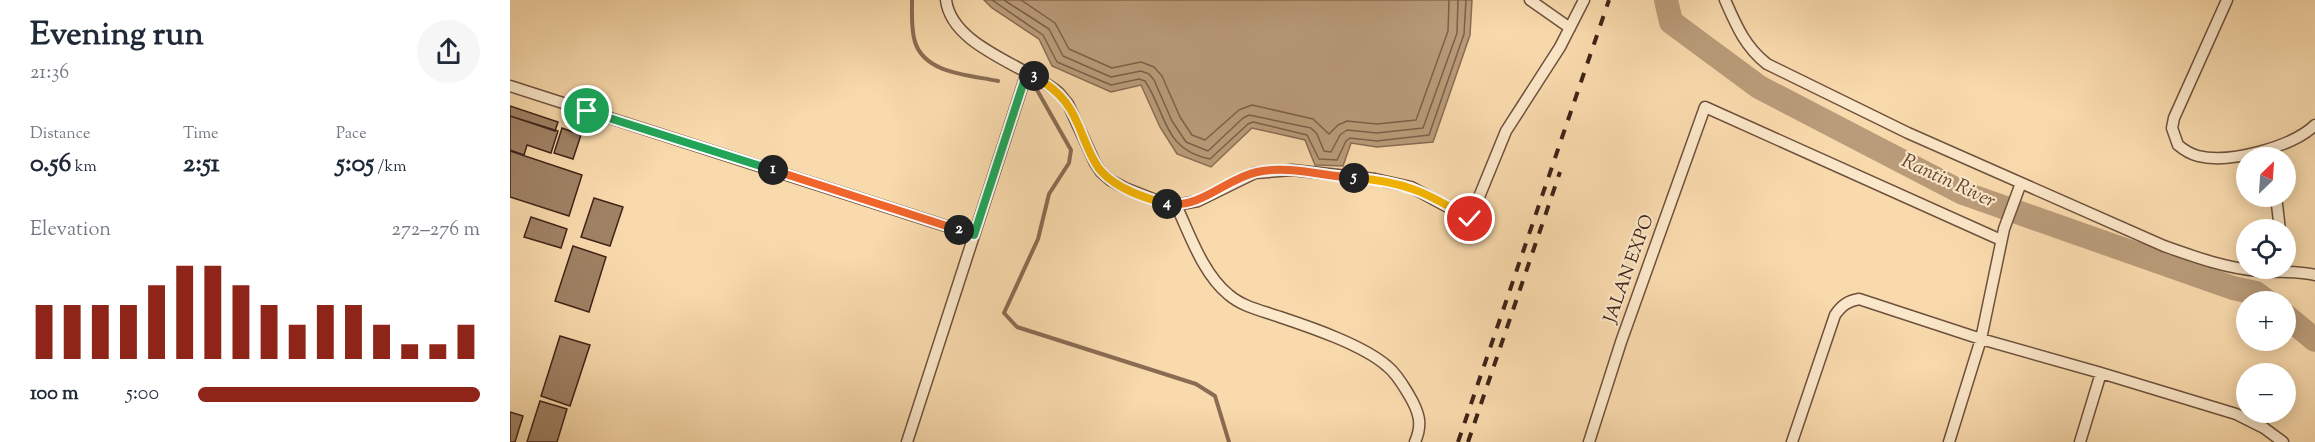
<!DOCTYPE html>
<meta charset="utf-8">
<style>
body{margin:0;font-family:"Sorts Mill Goudy",serif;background:#f6f6f7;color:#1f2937;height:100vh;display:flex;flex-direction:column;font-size:22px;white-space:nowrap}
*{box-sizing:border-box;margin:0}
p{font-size:20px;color:#747a83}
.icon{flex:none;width:33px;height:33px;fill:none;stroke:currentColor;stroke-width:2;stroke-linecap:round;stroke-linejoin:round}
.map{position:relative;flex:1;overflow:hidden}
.sheet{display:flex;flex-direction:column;background:#fff;width:510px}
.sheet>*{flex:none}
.needle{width:39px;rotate:25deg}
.controls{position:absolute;left:1726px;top:147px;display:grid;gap:12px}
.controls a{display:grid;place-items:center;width:60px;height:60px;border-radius:50%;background:#fff;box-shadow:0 3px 15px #0003;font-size:30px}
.pin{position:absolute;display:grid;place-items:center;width:51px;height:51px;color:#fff;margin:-26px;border:3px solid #fff;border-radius:50%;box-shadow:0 2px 6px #0007}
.km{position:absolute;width:30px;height:30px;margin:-15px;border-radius:50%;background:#222;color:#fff;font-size:16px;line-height:30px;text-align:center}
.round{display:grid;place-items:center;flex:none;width:63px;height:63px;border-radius:32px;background:#f6f6f7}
.head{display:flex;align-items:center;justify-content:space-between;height:102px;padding:0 30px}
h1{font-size:33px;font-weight:700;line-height:45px}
.figures{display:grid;grid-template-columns:repeat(3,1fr);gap:9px;height:102px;padding:6px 30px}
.figures div{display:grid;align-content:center}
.figures b{font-size:26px;font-weight:700}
.figures small{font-size:16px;font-weight:400}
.figures p{font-size:16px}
.chart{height:168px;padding:12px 30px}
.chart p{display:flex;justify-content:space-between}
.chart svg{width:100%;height:108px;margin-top:6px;stroke:#8f2418;stroke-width:6}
ul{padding:0 30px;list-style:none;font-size:20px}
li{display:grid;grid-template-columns:96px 72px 1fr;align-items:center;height:45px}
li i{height:15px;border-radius:8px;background:#8f2418}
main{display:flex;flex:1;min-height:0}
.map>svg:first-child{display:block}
</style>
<main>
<section class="sheet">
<div class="head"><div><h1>Evening run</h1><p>21:36</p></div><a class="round"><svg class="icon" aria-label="share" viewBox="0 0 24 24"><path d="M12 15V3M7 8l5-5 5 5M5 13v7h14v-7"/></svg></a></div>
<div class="figures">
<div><p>Distance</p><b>0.56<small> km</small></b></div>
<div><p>Time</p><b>2:51</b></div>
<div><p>Pace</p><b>5:05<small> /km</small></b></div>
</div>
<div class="chart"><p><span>Elevation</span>272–276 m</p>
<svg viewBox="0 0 160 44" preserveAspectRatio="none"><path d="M5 44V22M15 44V22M25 44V22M35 44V22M45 44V14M55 44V6M65 44V6M75 44V14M85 44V22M95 44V30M105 44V22M115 44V22M125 44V30M135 44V38M145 44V38M155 44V30"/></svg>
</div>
<ul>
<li><b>100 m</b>5:00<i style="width:100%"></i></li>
</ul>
</section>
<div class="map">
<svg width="1805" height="442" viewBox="0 0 1805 442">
<rect width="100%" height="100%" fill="#f9daac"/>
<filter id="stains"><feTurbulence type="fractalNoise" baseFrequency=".00333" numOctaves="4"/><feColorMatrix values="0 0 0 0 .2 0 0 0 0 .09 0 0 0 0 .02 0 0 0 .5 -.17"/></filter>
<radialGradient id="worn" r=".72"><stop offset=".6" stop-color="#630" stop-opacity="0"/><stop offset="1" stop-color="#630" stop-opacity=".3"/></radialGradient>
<path fill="#ba9c7a" stroke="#896c53" stroke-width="1.5" d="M 474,0 L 962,0 L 960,35 L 923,142 L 867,147 L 841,143 L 833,166 L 805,165 L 795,140 L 742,128 L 701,167 L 667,154 L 650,127 L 631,85 L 601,92 L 542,66 L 529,39 L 482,8 Z"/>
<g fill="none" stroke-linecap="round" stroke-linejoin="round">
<path stroke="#7c6049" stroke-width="1.5" d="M 482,0 L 533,35 L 547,62 L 601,85 L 629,79 L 635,81 C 657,114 653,150 700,159 L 738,124 L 743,122 L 797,135 L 809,159 L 827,160 L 836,141 L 840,138 L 867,141 L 919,135 L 954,34 L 956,0
M 494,0 L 539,29 L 553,56 L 601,77 L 631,71 L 639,74 L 644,80 L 662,121 L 676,142 L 698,151 L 733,118 L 739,115 L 801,128 L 807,134 L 814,151 L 821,152 L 830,135 L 837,130 L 867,133 L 913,128 L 947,33 L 948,0
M 511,0 L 545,23 L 559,49 L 602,68 L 631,62 L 644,67 L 652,76 L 670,117 L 682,135 L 695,140 L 729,110 L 742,105 L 803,119 L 819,134 L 828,125 L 837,121 L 867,124 L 906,120 L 938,31 L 939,0"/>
<path stroke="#896c53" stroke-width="4" d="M 402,0 C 402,13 401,30 405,42 C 415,74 460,75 488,81
M 527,90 L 561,150 L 559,163 L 539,194 L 528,239 L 494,313 L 507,327 L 686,384 L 705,396 L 719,442"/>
<path stroke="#ba9c7a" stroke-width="24" d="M 1156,0 L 1161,22 L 1249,87 L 1453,193 L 1723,288 L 1746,293 L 1758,302
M 1776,316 L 1805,340"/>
</g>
<path fill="#a08265" stroke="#3f2318" stroke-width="1.5" d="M 0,106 L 48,122 L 45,131 L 0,116 Z
M 0,116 L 48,131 L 41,153 L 17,145 L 14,155 L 0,150 Z
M 52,128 L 71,135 L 63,159 L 44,153 Z
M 0,151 L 72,175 L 59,216 L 0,197 Z
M 84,198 L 113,207 L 100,246 L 71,237 Z
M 21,217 L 57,229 L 51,248 L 14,237 Z
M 63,246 L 96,257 L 79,312 L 45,301 Z
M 50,336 L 80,345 L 60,406 L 31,396 Z
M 30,401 L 57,409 L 47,442 L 17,442 Z
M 0,412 L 13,416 L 5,442 L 0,442 Z"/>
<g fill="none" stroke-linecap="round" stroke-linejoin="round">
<defs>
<path id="street" d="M 436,0 C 442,47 516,65 549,93 L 558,104 L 585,163 L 591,172 L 600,180 L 615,188 L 656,204 L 666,205 L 688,201 L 745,173 L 782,170 L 865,179 L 901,187 L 960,219 L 996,131 L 1050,47 L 1074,0
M 1020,0 L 1060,28
M 1215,0 C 1226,25 1235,47 1257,64 L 1398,133 L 1654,246 C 1685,257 1715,268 1749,271 C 1767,273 1787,270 1805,275
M 1717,0 L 1664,118 L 1662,128 L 1668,145 C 1674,150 1680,154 1688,156 C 1719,164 1782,147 1805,125
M 0,86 L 464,235
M 1766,196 L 1770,230
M 666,205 C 680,235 693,274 719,295 C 733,307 753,311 770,317 C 800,327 853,345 877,366 C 887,374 893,385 899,395 C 909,412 913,424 905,442
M 397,442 L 517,72
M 1079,442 L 1111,342 L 1195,107 L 1491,240
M 1282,442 L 1325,315 C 1332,305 1338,301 1349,299 L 1471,339 L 1591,373 L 1726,414 L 1754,428 L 1773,442
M 1439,442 L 1471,339 L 1494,229 L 1511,183
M 1570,442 L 1591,373"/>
</defs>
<use href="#street" stroke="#6e513d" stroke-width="13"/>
<use href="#street" stroke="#fbe7c9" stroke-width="10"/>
<path stroke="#3f2318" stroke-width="4" stroke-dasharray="10 10" stroke-linecap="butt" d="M 948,442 L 1099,0
M 958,442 L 1050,172"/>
</g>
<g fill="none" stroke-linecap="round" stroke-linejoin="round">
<defs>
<path id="split-1" d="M 77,111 L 263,170"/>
<path id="split-2" d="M 263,170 L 449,230"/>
<path id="split-3" d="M 449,230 L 464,235 L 517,72 L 524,76"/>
<path id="split-4" d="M 524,76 C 553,93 562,107 574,139 C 579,150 583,162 591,171 C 607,189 635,198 657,204"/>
<path id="split-5" d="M 657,204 C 693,208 715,179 747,172 C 779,165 812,176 844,178"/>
<path id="split-6" d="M 844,178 C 894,181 918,193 960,219"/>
</defs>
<use href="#split-1" stroke="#fff" stroke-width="12"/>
<use href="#split-2" stroke="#fff" stroke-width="12"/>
<use href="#split-3" stroke="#fff" stroke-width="12"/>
<use href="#split-4" stroke="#fff" stroke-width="12"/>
<use href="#split-5" stroke="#fff" stroke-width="12"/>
<use href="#split-6" stroke="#fff" stroke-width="12"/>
<use href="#split-1" stroke="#22a559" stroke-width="8"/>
<use href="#split-2" stroke="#f0652b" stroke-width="8"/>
<use href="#split-3" stroke="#22a559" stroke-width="8"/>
<use href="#split-4" stroke="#f5b400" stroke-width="8"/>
<use href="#split-5" stroke="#f0652b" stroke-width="8"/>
<use href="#split-6" stroke="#f5b400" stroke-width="8"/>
</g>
<g text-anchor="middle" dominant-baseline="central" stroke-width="4.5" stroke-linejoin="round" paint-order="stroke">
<g font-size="18" fill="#3f2318" stroke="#fbe7c9">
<text transform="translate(1120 269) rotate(-70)">JALAN EXPO</text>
</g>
<g font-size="20" font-style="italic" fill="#644735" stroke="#fbe7c9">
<text transform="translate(1438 182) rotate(25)">Rantin River</text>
</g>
</g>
<rect width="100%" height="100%" filter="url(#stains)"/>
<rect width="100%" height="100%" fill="url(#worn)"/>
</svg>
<div class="controls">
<a><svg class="needle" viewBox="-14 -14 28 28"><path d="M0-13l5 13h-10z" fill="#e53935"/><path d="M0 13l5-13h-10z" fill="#747a83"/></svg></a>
<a><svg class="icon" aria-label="locate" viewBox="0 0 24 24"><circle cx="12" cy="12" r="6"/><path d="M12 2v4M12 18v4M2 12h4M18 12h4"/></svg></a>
<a>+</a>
<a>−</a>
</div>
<div class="pin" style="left:77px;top:111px;background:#1e9e55"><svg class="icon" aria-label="arrive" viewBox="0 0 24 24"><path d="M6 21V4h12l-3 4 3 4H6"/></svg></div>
<div class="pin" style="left:960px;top:219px;background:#d93025"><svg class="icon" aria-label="check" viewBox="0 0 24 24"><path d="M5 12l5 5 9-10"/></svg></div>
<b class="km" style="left:263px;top:170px">1</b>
<b class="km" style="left:449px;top:230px">2</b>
<b class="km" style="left:524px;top:76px">3</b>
<b class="km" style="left:657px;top:204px">4</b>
<b class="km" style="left:844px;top:178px">5</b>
</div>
</main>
